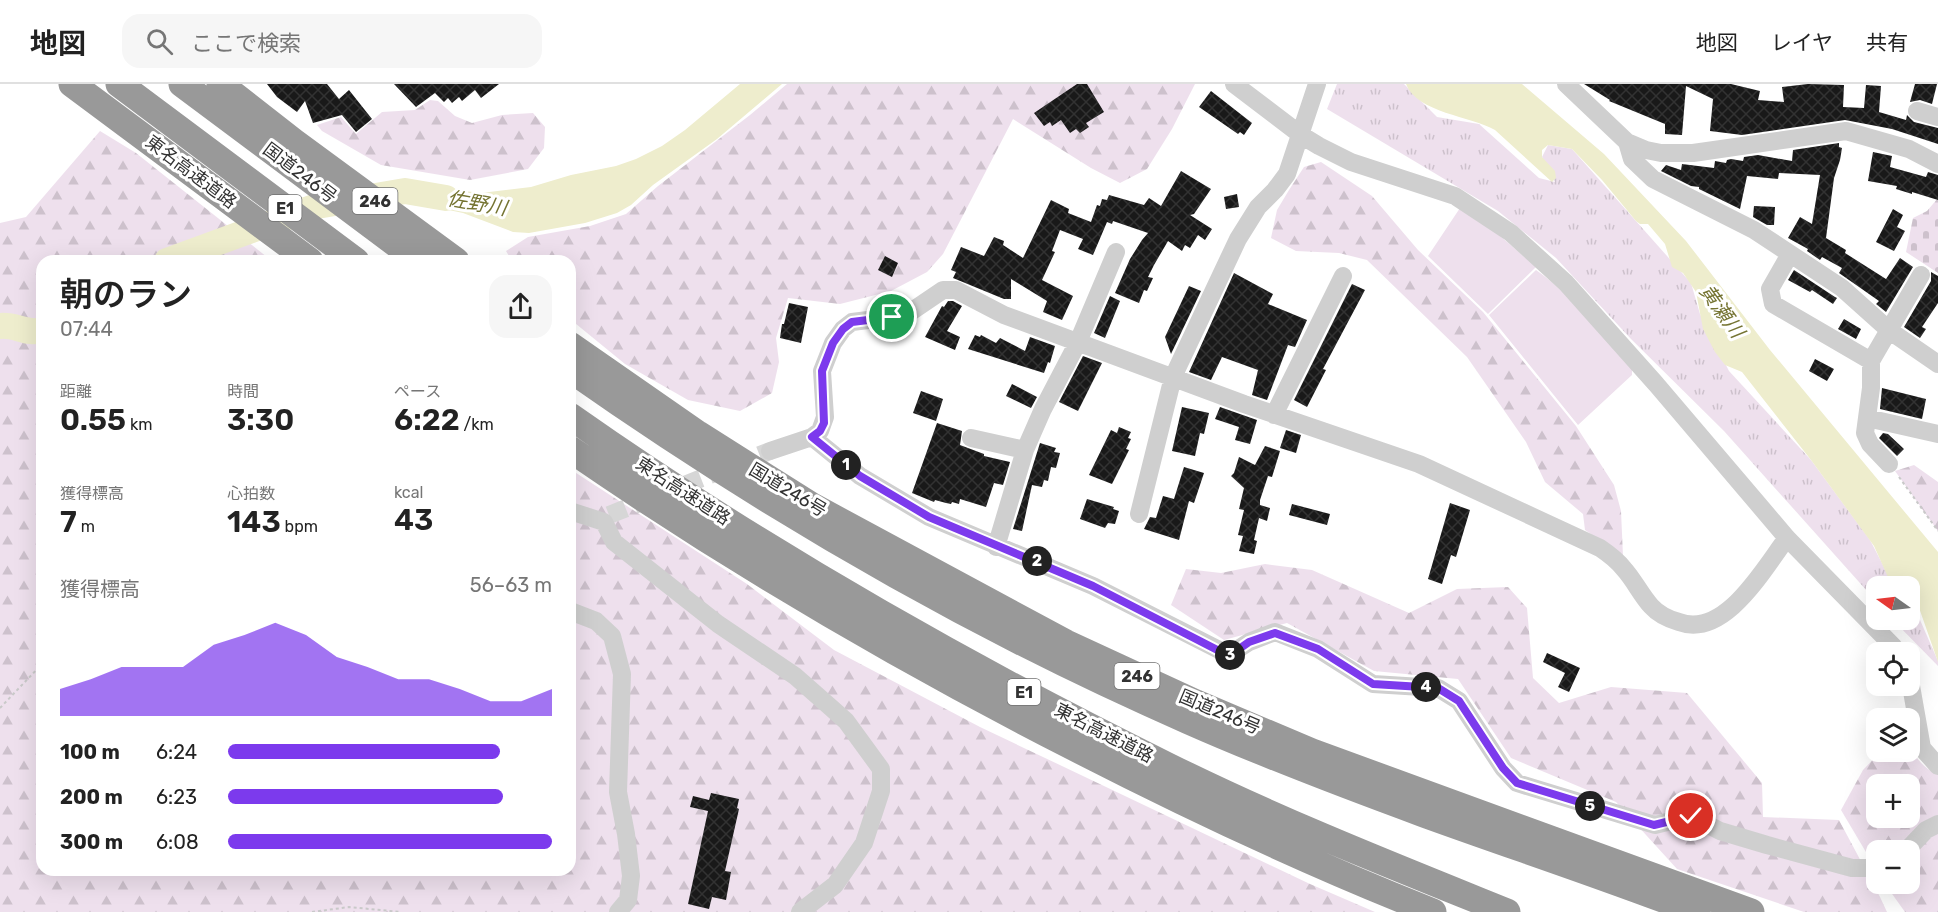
<!DOCTYPE html>
<html lang="ja">
<meta charset="utf-8">
<style>
body{margin:0;font-family:Rubik,"Noto Sans JP",sans-serif;background:#f6f6f6;color:#222;height:100vh;display:flex;flex-direction:column;font-size:22px;white-space:nowrap}
*{box-sizing:border-box;margin:0}
p{font-size:20px;color:#767676}
.icon{flex:none;width:33px;height:33px;fill:none;stroke:currentColor;stroke-width:2;stroke-linecap:round;stroke-linejoin:round}
.map{position:relative;flex:1;overflow:hidden}
.panel{position:absolute;left:36px;top:171px;width:540px;height:621px;display:flex;flex-direction:column;background:#fff;border-radius:18px;box-shadow:0 6px 24px #0002}
.panel>*{flex:none}
.needle{width:39px;rotate:284deg}
.tools{position:absolute;left:1866px;top:492px;display:grid;gap:12px}
.tools a{display:grid;place-items:center;width:54px;height:54px;border-radius:12px;background:#fff;box-shadow:0 6px 24px #0002;font-size:30px}
.pin{position:absolute;display:grid;place-items:center;width:51px;height:51px;color:#fff;margin:-26px;border:3px solid #fff;border-radius:50%;box-shadow:0 2px 6px #0007}
.km{position:absolute;width:30px;height:30px;margin:-15px;border-radius:50%;background:#222;color:#fff;font-size:16px;line-height:30px;text-align:center}
.round{display:grid;place-items:center;flex:none;width:63px;height:63px;border-radius:18px;background:#f6f6f6}
.summary{display:flex;align-items:center;justify-content:space-between;height:102px;padding:0 24px}
h1{font-size:33px;font-weight:600;line-height:45px}
.figures{display:grid;grid-template-columns:repeat(3,1fr);gap:9px;height:102px;padding:6px 24px}
.figures div{display:grid;align-content:center}
.figures b{font-size:30px;font-weight:600}
.figures small{font-size:16px;font-weight:400}
.figures p{font-size:16px}
.chart{height:168px;padding:12px 24px}
.chart p{display:flex;justify-content:space-between}
.chart svg{width:100%;height:108px;margin-top:6px;fill:#7c3aed;opacity:.7}
ul{padding:0 24px;list-style:none;font-size:20px}
li{display:grid;grid-template-columns:96px 72px 1fr;align-items:center;height:45px}
li i{height:15px;border-radius:8px;background:#7c3aed}
header{display:flex;align-items:center;gap:36px;box-sizing:border-box;height:84px;padding:0 30px;background:#fff;border-bottom:2px solid #e0e0e0}
header strong{font-size:28px}
nav{display:flex;gap:33px;margin-inline-start:auto;font-size:21px}
.search{width:420px;height:54px;background:#f6f6f6;display:flex;align-items:center;gap:15px;box-sizing:border-box;padding:0 21px;border-radius:18px;color:#767676;font-size:22px}
.map>svg:first-child{display:block}
</style>
<header>
<strong>地図</strong>
<div class="search"><svg class="icon" aria-label="search" viewBox="0 0 24 24"><circle cx="10" cy="10" r="6"/><path d="M15 15l6 6"/></svg>ここで検索</div>
<nav><a>地図</a><a>レイヤ</a><a>共有</a></nav>
</header>
<div class="map">
<svg width="1938" height="828" viewBox="0 0 1938 828">
<defs>
<pattern id="grass-tufts" width="24" height="20" patternUnits="userSpaceOnUse" patternTransform="scale(1.5)"><rect width="24" height="20" fill="#eee0ed"/><path d="M3 7l-1-3M5 7V3M7 7l1-3M15 17l-1-3M17 17v-4M19 17l1-3" fill="none" stroke="#cdc1cc"/></pattern>
<pattern id="forest-firs" width="22" height="20" patternUnits="userSpaceOnUse" patternTransform="scale(1.5)"><rect width="22" height="20" fill="#eee0ed"/><path d="M5 1l3.5 6h-7zM16 11l3.5 6h-7z" fill="#cdc1cc"/></pattern>
<pattern id="cemetery-stones" width="16" height="16" patternUnits="userSpaceOnUse" patternTransform="scale(1.5)"><rect width="16" height="16" fill="#eee0ed"/><path d="M2 7V4a2 2 0 0 1 4 0v3zM10 15v-3a2 2 0 0 1 4 0v3z" fill="#cdc1cc"/></pattern>
<pattern id="building-cross-hatch" width="8" height="8" patternUnits="userSpaceOnUse" patternTransform="scale(1.5)"><rect width="8" height="8" fill="#191919"/><path d="M0 0l8 8M0 8l8-8" fill="none" stroke="#323232"/></pattern>
</defs>
<rect width="100%" height="100%" fill="#fff"/>
<path fill="url(#grass-tufts)" d="M 1337,0 L 1404,0 L 1437,33 L 1479,40 L 1539,94 L 1555,98 L 1542,73 L 1548,61 L 1572,65 L 1691,199 L 1700,230 L 1729,287 L 1811,376 L 1870,456 L 1893,500 L 1896,502 L 1876,502 L 1876,517 L 1724,347 L 1631,255 L 1556,174 L 1498,127 L 1327,25 Z
M 1910,513 L 1938,577 L 1938,582 L 1893,536 L 1910,536 Z"/>
<path fill="url(#forest-firs)" fill-rule="evenodd" d="M 787,0 L 1195,0 L 1172,45 L 1147,85 L 1120,99 L 1091,84 L 1013,35 L 943,170 L 927,188 L 891,207 L 840,220 L 788,214 L 776,254 L 779,278 L 772,309 L 740,327 L 688,316 L 625,280 L 570,235 L 570,177 L 512,177 L 506,167 L 528,153 L 590,142 L 626,130 L 658,102 L 750,31 Z
M 430,16 L 438,17 L 455,32 L 472,39 L 502,31 L 533,29 L 545,43 L 544,64 L 528,85 L 470,96 L 381,81 L 322,47 L 317,41 L 341,33 L 356,50 L 382,28 L 415,26 Z
M 100,47 L 136,69 L 272,177 L 42,177 L 42,786 L 570,786 L 570,385 L 747,500 L 834,566 L 980,643 L 1310,800 L 1375,828 L 0,828 L 0,139 L 26,133 Z
M 1321,78 L 1372,112 L 1418,166 L 1483,228 L 1576,342 L 1614,401 L 1621,427 L 1623,472 L 1585,446 L 1583,430 L 1545,398 L 1526,358 L 1467,273 L 1367,176 L 1339,169 L 1296,167 L 1271,154 L 1277,126 L 1289,106 L 1304,83 Z
M 1914,381 L 1938,398 L 1938,447 L 1895,387 Z
M 1265,480 L 1312,486 L 1409,529 L 1457,505 L 1508,503 L 1527,524 L 1533,594 L 1559,619 L 1611,603 L 1687,609 L 1762,699 L 1763,733 L 1839,736 L 1880,813 L 1887,828 L 1804,828 L 1677,785 L 1616,718 L 1511,674 L 1458,595 L 1374,587 L 1287,539 L 1224,556 L 1171,521 L 1186,485 L 1221,489 Z
M 1910,659 C 1914,674 1924,684 1938,691 L 1938,828 L 1905,828 L 1885,800 L 1910,800 L 1910,766 L 1876,766 L 1876,785 L 1841,726 L 1863,686 L 1880,668 L 1910,668 ZM 1876,700 L 1910,700 L 1910,734 L 1876,734 Z"/>
<path fill="url(#cemetery-stones)" d="M 1938,114 L 1938,189 L 1906,168 L 1913,134 L 1927,127 Z"/>
<path fill="#eee0ed" d="M 1460,124 L 1491,144 L 1536,183 L 1488,230 L 1428,172 Z
M 1536,186 C 1573,212 1602,250 1632,285 L 1632,291 L 1578,341 L 1489,231 Z"/>
<path fill="#eeedcd" d="M 740,0 L 782,0 L 717,55 L 653,101 L 631,121 L 617,129 L 585,139 L 529,149 L 513,148 L 463,129 L 439,124 L 433,119 L 413,114 L 414,101 L 481,109 L 531,103 L 571,91 L 616,82 L 636,75 L 662,62 L 685,46 Z
M 1406,0 L 1522,0 L 1604,70 L 1686,157 L 1770,266 L 1938,468 L 1938,578 L 1917,518 L 1910,513 L 1910,502 L 1892,502 L 1874,462 L 1811,376 L 1742,288 L 1725,281 L 1715,268 L 1703,245 L 1696,208 L 1683,189 L 1672,183 L 1665,160 L 1648,140 L 1640,140 L 1636,137 L 1602,96 L 1572,65 L 1548,61 L 1542,66 L 1542,73 L 1555,87 L 1556,94 L 1552,98 L 1495,46 C 1471,32 1417,29 1406,0 Z"/>
<g fill="none" stroke-linecap="round" stroke-linejoin="round">
<path stroke="#eeedcd" stroke-width="26" d="M 167,177 L 317,122 L 405,107 L 446,114
M 0,242 C 15,240 28,251 42,246"/>
</g>
<path fill="url(#building-cross-hatch)" d="M 267,0 L 327,0 L 339,15 L 349,6 L 372,35 L 356,48 L 342,31 L 313,39 L 305,17 L 297,28 L 277,13 Z
M 394,0 L 499,0 L 481,14 L 475,6 L 462,17 L 459,13 L 452,19 L 448,14 L 444,18 L 435,9 L 416,23 Z
M 1077,0 L 1087,0 L 1104,28 L 1086,39 L 1089,43 L 1080,49 L 1076,45 L 1070,49 L 1061,36 L 1052,42 L 1050,38 L 1044,42 L 1034,29 Z
M 1584,0 L 1731,0 L 1760,7 L 1758,16 L 1784,18 L 1782,3 L 1808,0 L 1844,1 L 1843,23 L 1864,24 L 1866,1 L 1881,2 L 1879,28 L 1906,36 L 1907,31 L 1914,38 L 1938,44 L 1938,60 L 1892,45 L 1845,36 L 1742,51 L 1710,47 L 1713,15 L 1686,2 L 1682,51 L 1665,50 L 1665,40 L 1609,17 L 1610,16 Z
M 1915,0 L 1937,0 L 1932,20 L 1920,16 L 1910,18 Z
M 1211,7 L 1252,39 L 1244,51 L 1240,48 L 1238,50 L 1199,23 Z
M 1839,59 L 1839,63 L 1842,64 L 1840,76 L 1834,94 L 1826,154 L 1846,166 L 1845,169 L 1886,195 L 1900,174 L 1913,183 L 1886,228 L 1876,220 L 1879,217 L 1839,189 L 1842,184 L 1822,173 L 1820,176 L 1807,167 L 1808,165 L 1788,154 L 1800,133 L 1812,140 L 1820,91 L 1779,89 L 1778,95 L 1747,92 L 1740,125 L 1699,105 L 1699,103 L 1691,102 L 1661,87 L 1666,81 L 1681,86 L 1682,80 L 1714,84 L 1715,77 L 1726,79 L 1727,76 L 1731,75 L 1743,77 L 1744,73 L 1758,71 L 1792,77 L 1793,66 Z
M 1873,68 L 1892,72 L 1890,83 L 1926,93 L 1928,88 L 1938,91 L 1938,116 L 1912,108 L 1912,110 L 1896,105 L 1897,102 L 1868,97 Z
M 1181,87 L 1211,105 L 1194,130 L 1190,131 L 1212,145 L 1205,156 L 1198,151 L 1190,164 L 1185,161 L 1182,167 L 1168,157 L 1154,181 L 1148,193 L 1153,194 L 1147,207 L 1144,206 L 1139,219 L 1115,209 L 1130,175 L 1142,156 L 1148,149 L 1113,137 L 1112,140 L 1107,138 L 1093,171 L 1078,165 L 1083,155 L 1060,146 L 1052,167 L 1055,168 L 1042,196 L 1073,212 L 1062,236 L 1043,228 L 1047,217 L 1011,195 L 1011,215 L 1004,215 L 953,194 L 956,188 L 951,186 L 961,163 L 984,172 L 994,153 L 1004,157 L 1003,161 L 1023,174 L 1051,116 L 1069,125 L 1068,129 L 1091,138 L 1097,121 L 1100,122 L 1102,115 L 1107,116 L 1109,111 L 1144,121 L 1149,114 L 1161,122 Z
M 1237,110 L 1239,123 L 1226,125 L 1224,113 Z
M 1754,122 L 1775,123 L 1774,141 L 1767,141 L 1753,133 Z
M 1893,125 L 1903,131 L 1897,143 L 1905,147 L 1894,167 L 1876,158 Z
M 885,172 L 898,179 L 892,193 L 878,186 Z
M 1794,186 L 1835,213 L 1837,214 L 1833,220 L 1812,206 L 1810,208 L 1788,196 Z
M 1931,188 L 1938,192 L 1938,219 L 1922,243 L 1926,245 L 1920,254 L 1904,243 L 1931,197 Z
M 1234,189 L 1273,210 L 1268,220 L 1307,236 L 1295,263 L 1288,261 L 1267,316 L 1252,311 L 1258,286 L 1222,273 L 1211,296 L 1189,288 Z
M 1352,200 L 1365,206 L 1323,285 L 1326,286 L 1307,323 L 1294,316 Z
M 1189,202 L 1201,207 L 1171,270 L 1165,253 Z
M 1110,212 L 1120,217 L 1105,254 L 1094,249 Z
M 948,217 L 953,217 L 962,222 L 947,247 L 960,253 L 955,266 L 925,253 L 942,222 L 944,223 Z
M 789,219 L 808,223 L 801,259 L 780,254 L 782,240 L 784,240 Z
M 1844,235 L 1861,245 L 1856,255 L 1838,245 Z
M 975,251 L 980,253 L 981,251 L 996,259 L 1000,254 L 1025,267 L 1030,253 L 1055,262 L 1050,279 L 1048,278 L 1044,289 L 968,265 Z
M 1083,272 L 1102,279 L 1078,327 L 1059,318 Z
M 1815,275 L 1834,285 L 1827,297 L 1809,287 Z
M 1012,300 L 1037,313 L 1031,324 L 1006,312 Z
M 1882,304 L 1926,315 L 1922,335 L 1880,325 Z
M 921,307 L 943,315 L 936,337 L 913,329 Z
M 1182,323 L 1209,329 L 1204,350 L 1200,349 L 1195,372 L 1172,367 Z
M 1220,323 L 1257,336 L 1250,360 L 1235,356 L 1239,343 L 1215,335 Z
M 937,339 L 962,347 L 960,361 L 984,370 L 984,372 L 1010,378 L 1003,401 L 994,399 L 986,423 L 960,415 L 959,420 L 952,418 L 951,420 L 946,419 L 935,416 L 934,418 L 912,409 Z
M 1119,343 L 1131,348 L 1128,354 L 1131,355 L 1126,365 L 1129,366 L 1112,400 L 1089,391 L 1111,346 L 1117,349 Z
M 1286,346 L 1301,351 L 1296,369 L 1280,364 Z
M 1883,349 L 1888,350 L 1904,365 L 1897,372 L 1879,354 Z
M 1040,359 L 1056,364 L 1054,368 L 1060,369 L 1056,384 L 1051,383 L 1048,397 L 1044,396 L 1042,403 L 1032,401 L 1022,447 L 1013,445 Z
M 1265,362 L 1280,367 L 1272,393 L 1268,392 L 1260,416 L 1260,421 L 1270,424 L 1267,437 L 1259,434 L 1254,456 L 1257,457 L 1254,470 L 1239,467 L 1243,452 L 1238,451 L 1244,426 L 1239,425 L 1244,404 L 1231,392 L 1234,389 L 1239,373 L 1255,381 Z
M 1184,383 L 1204,389 L 1194,419 L 1189,417 L 1179,456 L 1144,445 L 1150,433 L 1156,434 L 1163,412 L 1174,415 Z
M 1087,415 L 1114,423 L 1113,425 L 1119,427 L 1115,440 L 1108,439 L 1105,444 L 1080,435 Z
M 1450,419 L 1470,426 L 1456,473 L 1451,471 L 1442,500 L 1428,495 Z
M 1292,420 L 1330,430 L 1327,441 L 1289,431 Z
M 1547,569 L 1580,584 L 1569,608 L 1558,603 L 1565,589 L 1543,578 Z
M 711,709 L 739,715 L 737,724 L 739,725 L 725,787 L 731,788 L 726,816 L 712,813 L 709,825 L 688,820 L 708,727 L 690,723 L 693,712 L 709,716 Z"/>
<g fill="none" stroke-linecap="round" stroke-linejoin="round">
<path stroke="#d6d6d6" stroke-width="18" stroke-dasharray="18 9" stroke-linecap="butt" d="M 609,431 L 770,367"/>
<path stroke="#c9c9c9" stroke-width="2" stroke-dasharray="3 3" stroke-linecap="butt" d="M 1899,393 L 1938,447
M 0,624 L 42,580
M 312,828 L 349,823 L 401,828"/>
<path stroke="#cfcfcf" stroke-width="18" d="M 1234,0 L 1301,51 L 1319,62 L 1351,78 L 1455,112 L 1511,149 L 1566,199 L 1656,300 L 1787,454 L 1893,562 L 1896,568
M 1566,0 L 1627,58 L 1646,66 L 1661,69 L 1693,69 L 1846,47 L 1909,65 L 1938,80
M 1917,27 L 1938,33
M 1627,58 L 1632,75 L 1653,95 L 1754,146 L 1842,204 L 1890,247 L 1938,280
M 1790,170 L 1770,205 L 1773,220 L 1871,277
M 1274,331 L 1343,192
M 1867,334 L 1938,350
M 812,353 L 860,392 L 929,433 L 1093,502 L 1229,571 L 1249,558 L 1275,548 L 1318,565 L 1373,600 L 1438,604 L 1459,617 L 1503,684 L 1517,699 L 1655,741 L 1691,732 L 1720,747 L 1767,761 L 1852,784 L 1876,784
M 971,354 L 1025,366
M 770,367 L 812,353 L 820,347 L 825,333 L 822,287 L 833,259 L 843,245 L 852,238 L 892,233 L 912,227 L 943,206 L 956,206 L 1004,231 L 1244,320 L 1419,380 L 1600,464 C 1609,470 1617,476 1624,485 C 1634,496 1641,511 1651,522 C 1659,531 1668,535 1679,538 C 1725,555 1764,484 1787,454
M 1889,380 L 1870,360 L 1865,349 L 1871,304 L 1871,277 L 1921,191
M 570,427 L 604,438 L 614,458 L 718,540 L 795,592 L 828,621 L 846,637 L 881,685 L 881,707 L 864,759 L 835,801 L 800,828
M 1139,430 L 1173,293 L 1238,155 L 1258,123 L 1275,106 L 1287,90 L 1317,0
M 996,463 L 1025,366 L 1043,325 L 1078,258 L 1116,168
M 570,527 L 596,537 L 612,552 L 622,590 L 618,708 L 626,750 L 631,792 L 628,816 L 618,828
M 1910,596 L 1922,664 L 1938,682
M 1907,766 L 1926,746 L 1938,740"/>
<path stroke="#999" stroke-width="27" d="M 72,0 L 310,177
M 119,0 L 356,177
M 182,0 L 419,177
M 220,0 L 294,58 L 456,177
M 570,261 L 698,350 L 812,422 L 1066,559 L 1196,619 L 1312,668 L 1751,828
M 570,285 C 765,422 971,542 1189,637 C 1266,671 1345,701 1424,730 C 1515,763 1607,793 1697,828
M 570,332 C 759,465 961,580 1168,682 C 1279,737 1393,782 1507,828
M 570,365 C 731,476 900,575 1075,664 C 1192,724 1311,780 1433,828"/>
</g>
<g fill="none" stroke-linecap="round" stroke-linejoin="round">
<defs>
<path id="route" d="M 892,233 L 852,238 L 843,245 L 833,259 L 822,287 L 824,339 L 820,347 L 812,353 L 860,392 L 929,433 L 1093,502 L 1229,572 L 1249,558 L 1275,549 L 1318,565 L 1373,600 L 1438,604 L 1459,617 L 1503,684 L 1517,699 L 1654,741 L 1691,732"/>
</defs>
<use href="#route" stroke="#fff" stroke-width="12"/>
<use href="#route" stroke="#7c3aed" stroke-width="8"/>
</g>
<g text-anchor="middle" dominant-baseline="central" stroke-width="6" stroke-linejoin="round" paint-order="stroke">
<g fill="#fff" stroke="#707070" stroke-width="1.5">
<rect x="352.5" y="104" width="45" height="26" rx="4.5"/>
<rect x="268.5" y="111" width="33" height="26" rx="4.5"/>
<rect x="1114.5" y="579" width="45" height="26" rx="4.5"/>
<rect x="1007.5" y="595" width="33" height="26" rx="4.5"/>
</g>
<g font-size="16" font-weight="bold" fill="#323232">
<text x="375" y="117">246</text>
<text x="285" y="124">E1</text>
<text x="1137" y="592">246</text>
<text x="1024" y="608">E1</text>
</g>
<g font-size="18" fill="#323232" stroke="#fff">
<text transform="translate(191 88) rotate(37)">東名高速道路</text>
<text transform="translate(300 89) rotate(37)">国道246号</text>
<text transform="translate(788 406) rotate(31)">国道246号</text>
<text transform="translate(683 407) rotate(33)">東名高速道路</text>
<text transform="translate(1220 628) rotate(23)">国道246号</text>
<text transform="translate(1104 649) rotate(27)">東名高速道路</text>
</g>
<g font-size="20" font-style="italic" fill="#757432" stroke="#fff">
<text transform="translate(477 119) rotate(10)">佐野川</text>
<text transform="translate(1722 227) rotate(54)">黄瀬川</text>
</g>
</g>
</svg>
<div class="tools">
<a><svg class="needle" viewBox="-14 -14 28 28"><path d="M0-13l5 13h-10z" fill="#e53935"/><path d="M0 13l5-13h-10z" fill="#767676"/></svg></a>
<a><svg class="icon" aria-label="locate" viewBox="0 0 24 24"><circle cx="12" cy="12" r="6"/><path d="M12 2v4M12 18v4M2 12h4M18 12h4"/></svg></a>
<a><svg class="icon" aria-label="layers" viewBox="0 0 24 24"><path d="M12 4l9 5-9 5-9-5zM3 14l9 5 9-5"/></svg></a>
<a>+</a>
<a>−</a>
</div>
<div class="pin" style="left:892px;top:233px;background:#1e9e55"><svg class="icon" aria-label="arrive" viewBox="0 0 24 24"><path d="M6 21V4h12l-3 4 3 4H6"/></svg></div>
<div class="pin" style="left:1691px;top:732px;background:#d93025"><svg class="icon" aria-label="check" viewBox="0 0 24 24"><path d="M5 12l5 5 9-10"/></svg></div>
<b class="km" style="left:846px;top:381px">1</b>
<b class="km" style="left:1037px;top:477px">2</b>
<b class="km" style="left:1230px;top:571px">3</b>
<b class="km" style="left:1426px;top:603px">4</b>
<b class="km" style="left:1590px;top:722px">5</b>
<section class="panel">
<div class="summary"><div><h1>朝のラン</h1><p>07:44</p></div><a class="round"><svg class="icon" aria-label="share" viewBox="0 0 24 24"><path d="M12 15V3M7 8l5-5 5 5M5 13v7h14v-7"/></svg></a></div>
<div class="figures">
<div><p>距離</p><b>0.55<small> km</small></b></div>
<div><p>時間</p><b>3:30</b></div>
<div><p>ペース</p><b>6:22<small> /km</small></b></div>
</div>
<div class="figures">
<div><p>獲得標高</p><b>7<small> m</small></b></div>
<div><p>心拍数</p><b>143<small> bpm</small></b></div>
<div><p>kcal</p><b>43</b></div>
</div>
<div class="chart"><p><span>獲得標高</span>56–63 m</p>
<svg viewBox="0 0 160 44" preserveAspectRatio="none"><path d="M0 44V33L10 29L20 24L30 24L40 24L50 15L60 11L70 6L80 11L90 20L100 24L110 29L120 29L130 33L140 38L150 38L160 33V44z"/></svg>
</div>
<ul>
<li><b>100 m</b>6:24<i style="width:84%"></i></li>
<li><b>200 m</b>6:23<i style="width:85%"></i></li>
<li><b>300 m</b>6:08<i style="width:100%"></i></li>
</ul>
</section>
</div>
